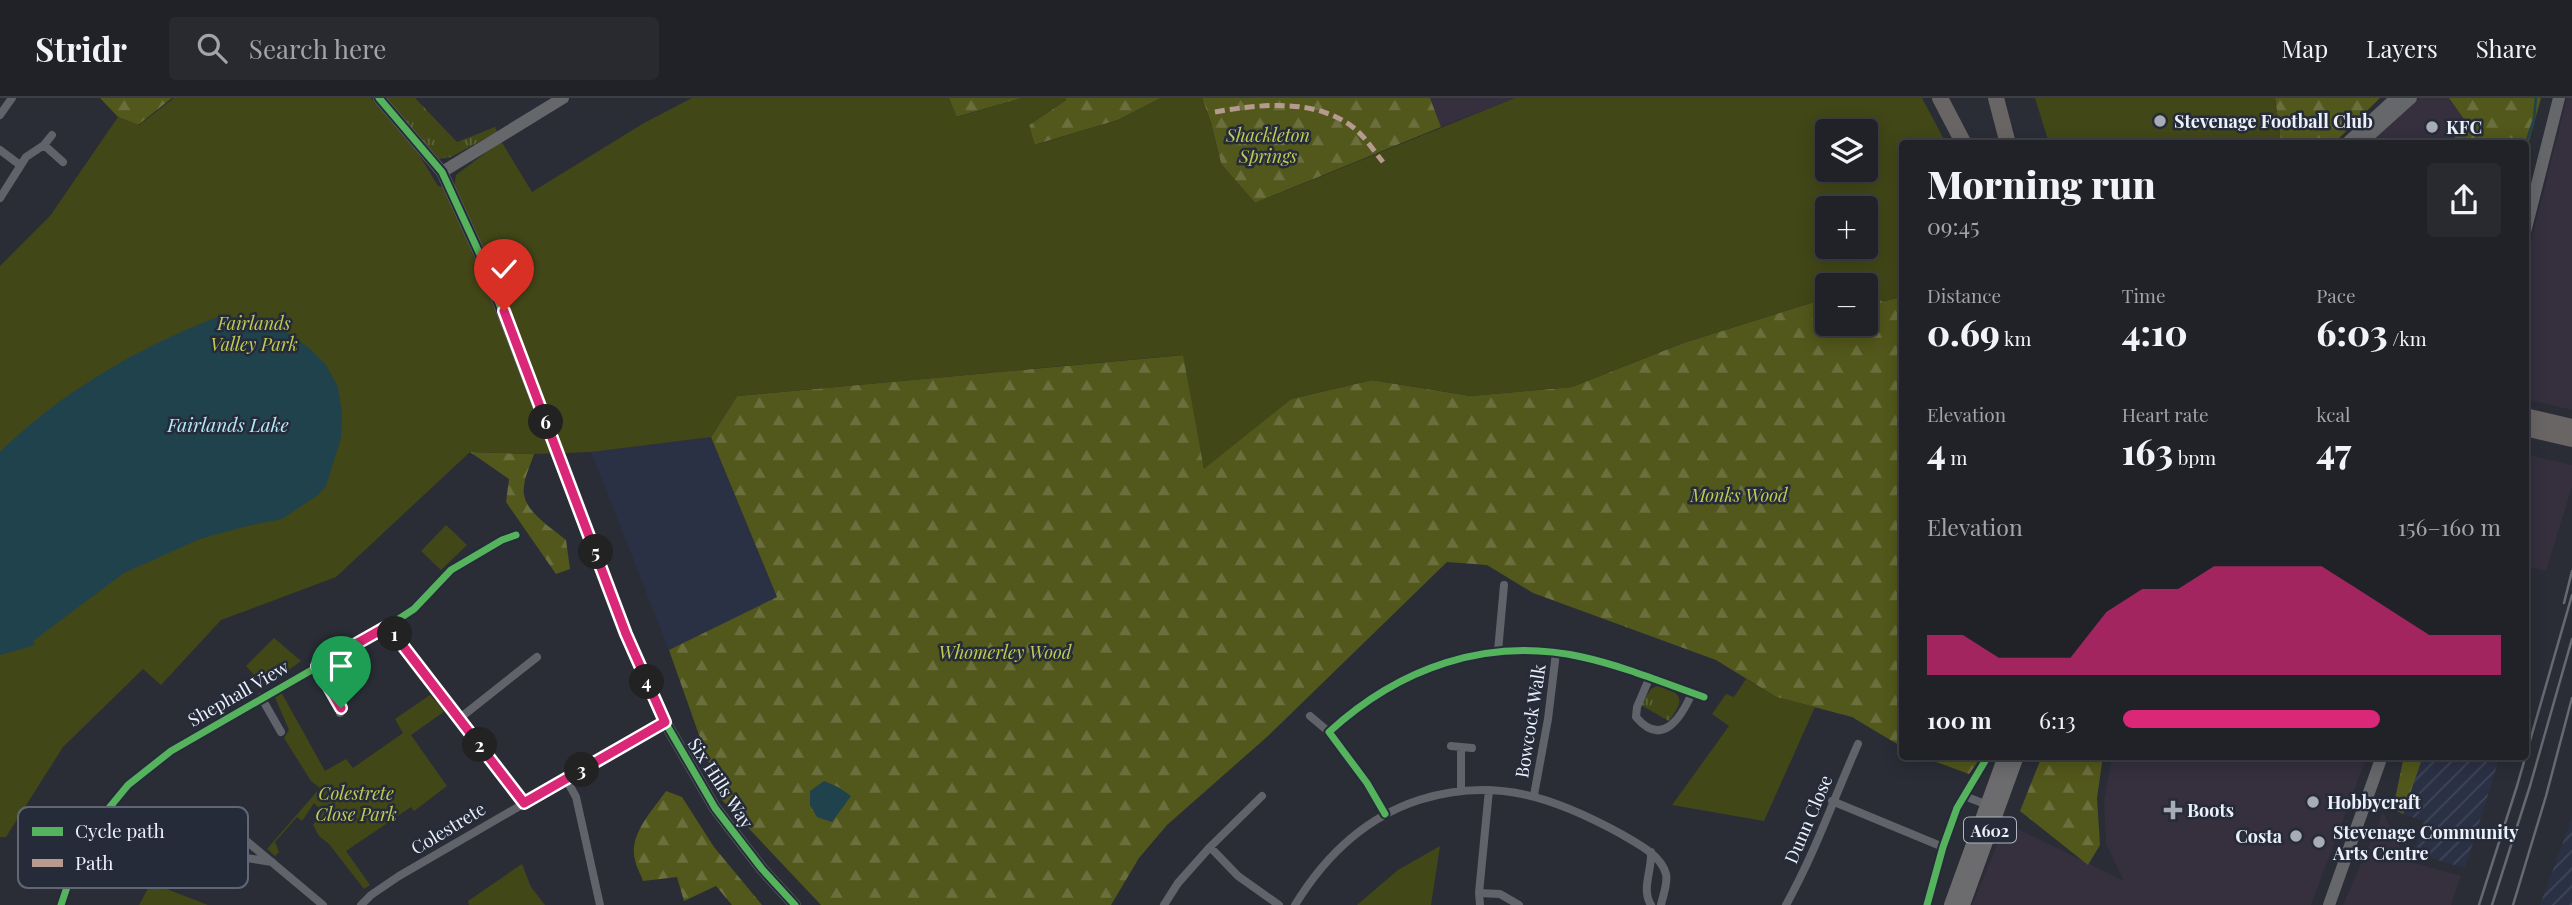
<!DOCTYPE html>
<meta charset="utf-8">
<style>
body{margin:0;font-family:"Playfair Display",serif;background:#282a30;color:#f1f3f6;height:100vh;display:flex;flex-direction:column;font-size:26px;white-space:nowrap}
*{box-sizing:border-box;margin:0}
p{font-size:23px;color:#a2a4a8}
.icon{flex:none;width:38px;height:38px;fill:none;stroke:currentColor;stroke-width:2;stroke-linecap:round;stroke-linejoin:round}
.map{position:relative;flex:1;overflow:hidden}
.sheet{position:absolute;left:1899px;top:42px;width:630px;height:620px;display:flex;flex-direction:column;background:#202228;border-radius:7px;box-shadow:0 4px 18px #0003,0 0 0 2px #3d3f45}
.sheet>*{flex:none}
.fabs{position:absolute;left:1815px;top:21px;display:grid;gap:14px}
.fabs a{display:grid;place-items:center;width:63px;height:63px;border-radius:7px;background:#202228;box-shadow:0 4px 18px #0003,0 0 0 2px #3d3f45;font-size:35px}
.pin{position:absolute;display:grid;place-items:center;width:60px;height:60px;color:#fff;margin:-72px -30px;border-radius:50% 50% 50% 0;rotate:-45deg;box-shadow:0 0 7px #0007}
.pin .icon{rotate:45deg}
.km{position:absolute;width:35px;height:35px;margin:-18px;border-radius:50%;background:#222;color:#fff;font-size:19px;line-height:35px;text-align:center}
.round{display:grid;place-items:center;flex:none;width:74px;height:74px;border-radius:7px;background:#282a30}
.head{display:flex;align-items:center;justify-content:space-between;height:119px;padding:0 28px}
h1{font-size:38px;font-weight:800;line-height:52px}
.figures{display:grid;grid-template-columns:repeat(3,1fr);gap:10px;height:119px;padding:7px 28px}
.figures div{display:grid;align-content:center}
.figures b{font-size:35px;font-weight:800}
.figures small{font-size:19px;font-weight:400}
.figures p{font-size:19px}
.chart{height:196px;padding:14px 28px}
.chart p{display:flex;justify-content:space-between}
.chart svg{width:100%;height:126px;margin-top:7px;fill:#db2777;opacity:.7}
ul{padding:0 28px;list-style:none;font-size:23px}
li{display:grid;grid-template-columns:112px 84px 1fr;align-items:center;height:52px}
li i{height:18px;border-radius:9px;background:#db2777}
header{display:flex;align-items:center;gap:42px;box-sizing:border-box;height:98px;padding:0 35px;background:#202228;border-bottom:2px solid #3d3f45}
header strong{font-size:33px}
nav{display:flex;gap:38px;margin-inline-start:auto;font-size:24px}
.search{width:490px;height:63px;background:#282a30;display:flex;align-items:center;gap:18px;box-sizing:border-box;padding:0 24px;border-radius:7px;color:#a2a4a8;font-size:26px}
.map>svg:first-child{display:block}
</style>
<header>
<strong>Stridr</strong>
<div class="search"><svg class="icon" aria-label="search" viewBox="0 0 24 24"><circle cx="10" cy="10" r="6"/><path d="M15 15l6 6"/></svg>Search here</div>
<nav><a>Map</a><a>Layers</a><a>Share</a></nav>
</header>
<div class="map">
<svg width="2572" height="807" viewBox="0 0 2572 807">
<defs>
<pattern id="industrial-furrows" width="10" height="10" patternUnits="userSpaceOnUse" patternTransform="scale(1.75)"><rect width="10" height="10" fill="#2b3145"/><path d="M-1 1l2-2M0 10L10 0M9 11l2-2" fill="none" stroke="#404558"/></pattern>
<pattern id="grass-tufts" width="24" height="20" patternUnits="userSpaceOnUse" patternTransform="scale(1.75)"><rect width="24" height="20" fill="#424718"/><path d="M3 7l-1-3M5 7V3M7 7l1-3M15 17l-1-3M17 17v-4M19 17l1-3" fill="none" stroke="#5d623a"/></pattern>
<pattern id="forest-firs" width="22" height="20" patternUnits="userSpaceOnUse" patternTransform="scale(1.75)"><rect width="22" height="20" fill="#52571b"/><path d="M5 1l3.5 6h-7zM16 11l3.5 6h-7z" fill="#6b6f3d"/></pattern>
</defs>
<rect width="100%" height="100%" fill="#2a2d36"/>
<path fill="#352f3e" d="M 1430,0 L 1515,0 L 1441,29 Z
M 2420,0 L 2449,0 L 2464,21 L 2463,28 L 2456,34 L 2454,45 L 2369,46 Z
M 2567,0 L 2572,0 L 2572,312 L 2525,301 L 2525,167 Z
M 2525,356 L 2572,367 L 2572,389 L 2546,473 L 2525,468 Z
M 2112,658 L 2367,658 L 2311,807 L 1972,807 L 2006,725 L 2124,783 L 2106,746 L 2104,702 Z
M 2383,714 L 2407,763 L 2461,778 L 2451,807 L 2343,807 Z"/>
<path fill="url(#industrial-furrows)" d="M 2423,658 L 2500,658 L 2465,770 L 2413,755 L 2424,723 L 2403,716 Z
M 2572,720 L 2572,807 L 2540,807 Z"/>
<path fill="#2b3145" d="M 711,339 L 777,500 L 669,552 L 591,354 Z"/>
<path fill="url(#grass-tufts)" d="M 385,0 L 415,0 L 457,44 L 495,29 L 497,34 L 451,59 L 439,61 Z
M 1659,587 C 1683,596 1685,601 1669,623 L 1641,607 L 1651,591 Z"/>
<path fill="url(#forest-firs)" d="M 100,0 L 172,0 L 138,27 L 118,19 Z
M 949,0 L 1022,0 L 956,19 Z
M 1065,0 L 1161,0 L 1118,22 L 1034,47 L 1029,27 L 1066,2 Z
M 1202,0 L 1430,0 L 1441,29 L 1255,105 L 1221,66 L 1211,25 Z
M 2275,0 L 2380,0 L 2333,46 L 2281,45 Z
M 2449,0 L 2541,0 L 2525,57 L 2525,46 L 2454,45 L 2456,34 L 2463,28 L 2464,21 Z
M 1866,199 L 1884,203 L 1902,199 L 1902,649 L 1852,619 L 1776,599 L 1716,562 L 1533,495 L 1487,467 L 1447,464 L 1268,638 L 1167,727 L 1139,760 L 1111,807 L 821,807 L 722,702 L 669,552 L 777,499 L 711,339 L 737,298 L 1184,257 L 1204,370 L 1291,301 L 1372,282 L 1471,298 L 1572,289 L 1683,245 L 1827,200 L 1827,226 L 1866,226 Z
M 470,354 L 534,356 C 531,366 525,377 524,388 C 520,412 551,429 566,442 L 570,471 L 556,476 L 506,404 L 509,381 Z
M 1920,658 L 1982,658 L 1969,676 Z
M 2042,658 L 2103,658 L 2097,700 L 2100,747 L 2088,767 L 2020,713 Z
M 2404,658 L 2423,658 L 2403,716 L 2393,711 Z
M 666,693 L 682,699 L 714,749 L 762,807 L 732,807 L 716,788 L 684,803 L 677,779 L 643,783 C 641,776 636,769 635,762 C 628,737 653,712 666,693 Z"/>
<path fill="#424718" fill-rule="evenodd" d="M 174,0 L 371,0 L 418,55 L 438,88 L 454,91 L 456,77 L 501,43 L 532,94 L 644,25 L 692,0 L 949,0 L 957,19 L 1022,0 L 1065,0 L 1066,2 L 1029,27 L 1035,47 L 1118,22 L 1161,0 L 1202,0 L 1211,25 L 1221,66 L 1255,105 L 1515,0 L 1922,0 L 1946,45 L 1902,46 L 1902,199 L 1884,203 L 1866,199 L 1866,187 L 1827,187 L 1827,200 L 1683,245 L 1572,289 L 1471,298 L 1372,282 L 1291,301 L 1204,371 L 1183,257 L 737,298 L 711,339 L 591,354 L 534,356 L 470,354 L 336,479 L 221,522 L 161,587 L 143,571 L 63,649 L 6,739 L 0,739 L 0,168 L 50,118 L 118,19 L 139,27 ZM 1827,33 L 1866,33 L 1866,72 L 1827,72 ZM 1827,110 L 1866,110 L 1866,149 L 1827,149 Z
M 2035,0 L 2275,0 L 2281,45 L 2049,45 Z
M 446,427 L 467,447 L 441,472 L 421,453 Z
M 274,540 L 301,563 L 265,589 L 246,568 Z
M 1746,581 L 1776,599 L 1815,609 L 1764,723 L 1672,707 L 1729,628 L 1712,616 L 1726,596 L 1734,599 Z
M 280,592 L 325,673 L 346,661 L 353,670 L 403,635 L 395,621 L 430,597 L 445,613 L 411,637 L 447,688 L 414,713 L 411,709 L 346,753 L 370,787 L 364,791 L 329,746 L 319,738 L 313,727 L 323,714 L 314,705 L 302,723 L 297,719 L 275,744 L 279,754 L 275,758 L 267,751 L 320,690 L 311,683 L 284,640 L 289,632 L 274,597 Z
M 1440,748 L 1431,807 L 1357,807 L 1398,772 Z
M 522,766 L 531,789 L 545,807 L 469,807 L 468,803 Z
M 151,785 L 208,807 L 139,807 Z"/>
<path fill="#1f424c" d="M 215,220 L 255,224 L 290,236 L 309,250 L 326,267 L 338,289 L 342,315 L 341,340 L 326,388 L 318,397 L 282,421 L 247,428 L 200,441 L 124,475 L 33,543 L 35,547 L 0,557 L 0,354 C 60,295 137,250 215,220 Z
M 824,683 L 838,689 L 851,698 L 832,724 L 817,719 L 810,707 L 810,693 Z"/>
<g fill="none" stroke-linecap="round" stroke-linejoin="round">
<path stroke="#1f424c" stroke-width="2.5" d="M 2525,48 L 2534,21 L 2536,0"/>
<path stroke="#61636b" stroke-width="8" d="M 0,17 L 12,0
M 44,47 L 63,64
M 0,52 L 20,67
M 0,100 L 26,59 L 44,47 L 52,37
M 386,529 L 394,534 L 524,705
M 1498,553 L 1504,487
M 317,568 L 339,604 L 340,615
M 1649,581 L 1637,609 L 1636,619 C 1662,650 1681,620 1692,595
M 261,599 L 281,634
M 1310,618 L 1329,634
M 460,620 L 537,559
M 1451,648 L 1472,650
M 1461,649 L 1461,693
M 566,681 L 576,699 L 600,807
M 1534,697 L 1548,621 L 1556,555
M 1262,698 L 1210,749 L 1238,778 L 1279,807
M 1964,698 L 1988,707
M 1832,703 L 1943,749
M 1385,716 L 1367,685 L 1329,634 C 1399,570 1487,538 1582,559 C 1623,568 1664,585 1704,599
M 1651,754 C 1652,773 1641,791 1651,807
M 272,764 L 228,757 L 209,745 L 218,727 L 231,730 L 323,807
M 1479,795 L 1500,796 L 1519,807
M 61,807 L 73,771 L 95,727 L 128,687 L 171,653 L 388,528 L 414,511 L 451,472 L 502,442 L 516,437
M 361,807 L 371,797 L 399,778 L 665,624
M 1164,807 L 1178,785 L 1210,749
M 1295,807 C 1325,758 1364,720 1419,702 C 1496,678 1556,700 1623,737 C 1638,746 1661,757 1666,776 C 1668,786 1663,797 1661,807
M 1480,807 L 1479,795 L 1489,692
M 1786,807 C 1815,755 1834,700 1858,646
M 1927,807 L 1943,749 L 1957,710 L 1974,681"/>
<path stroke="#66676b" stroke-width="12" d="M 379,0 L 442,74 L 482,161 L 626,536 L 665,624 L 715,710 L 762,771 L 795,807
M 2346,46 L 2396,0
M 2360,46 L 2411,0
M 442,74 L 563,0
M 2525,134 L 2559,0
M 2329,807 L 2382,658"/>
<path stroke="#6c6b6d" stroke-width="14" d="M 1951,807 L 2005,658
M 1963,807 L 2017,658"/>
<path stroke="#6a6565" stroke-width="16" d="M 1940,0 L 1964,46
M 1996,0 L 2008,46
M 2525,318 L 2572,329
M 2525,330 L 2572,341"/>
<path stroke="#666971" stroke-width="2.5" d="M 2564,505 L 2572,473
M 2479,807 L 2517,688 L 2572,497
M 2492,807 L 2530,688 L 2572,541
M 2513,807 L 2546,698 L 2572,600"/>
<path stroke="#b69a8f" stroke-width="5" stroke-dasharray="10 5" stroke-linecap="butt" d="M 1215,14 C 1260,6 1316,0 1354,30 C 1365,39 1374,53 1383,64"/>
<defs>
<path id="cycleway" d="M 379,0 L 442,74 L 482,161 L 626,536 L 665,624 L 715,710 L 762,771 L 795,807
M 1385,716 L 1367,685 L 1329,634 C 1399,570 1487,538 1582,559 C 1623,568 1664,585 1704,599
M 61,807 L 73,771 L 95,727 L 128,687 L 171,653 L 388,528 L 414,511 L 451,472 L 502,442 L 516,437
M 1927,807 L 1943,749 L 1957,710 L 1988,658"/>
</defs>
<use href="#cycleway" stroke="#262b3a" stroke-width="11"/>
<use href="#cycleway" stroke="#56b35d" stroke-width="7"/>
</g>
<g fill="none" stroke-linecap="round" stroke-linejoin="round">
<defs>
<path id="route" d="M 341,610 L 317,568 L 386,529 L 390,531 L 524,705 L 665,624 L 626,536 L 504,213"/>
</defs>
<use href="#route" stroke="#fff" stroke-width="14"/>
<use href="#route" stroke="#db2777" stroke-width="9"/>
</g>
<g fill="#a8acb5" stroke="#262b3a" stroke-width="2.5">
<circle cx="2160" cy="23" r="7"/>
<circle cx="2432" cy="29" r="7"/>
<circle cx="2313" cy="704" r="7"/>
<path d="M2169.5 701.5h7v7h7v7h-7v7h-7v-7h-7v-7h7z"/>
<circle cx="2296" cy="738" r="7"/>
<circle cx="2319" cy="744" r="7"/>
</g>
<g text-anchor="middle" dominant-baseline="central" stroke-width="5" stroke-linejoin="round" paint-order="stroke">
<rect fill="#262b3a" stroke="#b1b5c0" stroke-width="2" x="1964" y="719.5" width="52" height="25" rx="5"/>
<g font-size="16" font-weight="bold" fill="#ecf0fa">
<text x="1990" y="732">A602</text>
</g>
<g font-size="18" font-weight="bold" fill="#ecf0fa" stroke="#262b3a" text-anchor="start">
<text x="2174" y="23">Stevenage Football Club</text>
<text x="2446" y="29">KFC</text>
<text x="2327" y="704">Hobbycraft</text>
<text x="2187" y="712">Boots</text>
<text x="2333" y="734">Stevenage Community<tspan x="2333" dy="21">Arts Centre</tspan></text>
<text x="2282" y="738" text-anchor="end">Costa</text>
</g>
<g font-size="18" font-style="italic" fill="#bfcb51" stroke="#262b3a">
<text x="1268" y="37">Shackleton<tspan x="1268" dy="21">Springs</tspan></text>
<text x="254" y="225">Fairlands<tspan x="254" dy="21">Valley Park</tspan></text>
<text x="1739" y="397">Monks Wood</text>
<text x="1005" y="554">Whomerley Wood</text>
<text x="356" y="695">Colestrete<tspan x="356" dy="21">Close Park</tspan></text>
</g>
<g font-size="18" fill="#ecf0fa" stroke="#262b3a">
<text transform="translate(238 595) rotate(-30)">Shephall View</text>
<text transform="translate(1530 623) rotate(-81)">Bowcock Walk</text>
<text transform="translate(721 685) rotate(57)">Six Hills Way</text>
<text transform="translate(1808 721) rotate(-67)">Dunn Close</text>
<text transform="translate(448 730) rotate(-31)">Colestrete</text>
</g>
<g font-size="19" font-style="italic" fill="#b3e9f7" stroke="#262b3a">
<text x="228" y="326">Fairlands Lake</text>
</g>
</g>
<rect x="18" y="709" width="230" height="81" rx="10" fill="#262b3a" stroke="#616674" stroke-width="2"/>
<rect x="32" y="729" width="31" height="9" fill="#56b35d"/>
<rect x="32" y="761" width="31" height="8" fill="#b69a8f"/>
<g font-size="19" fill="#ecf0fa">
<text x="75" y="740">Cycle path</text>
<text x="75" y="772">Path</text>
</g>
</svg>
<div class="fabs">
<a><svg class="icon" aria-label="layers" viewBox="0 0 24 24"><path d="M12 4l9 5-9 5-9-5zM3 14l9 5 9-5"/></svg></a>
<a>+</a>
<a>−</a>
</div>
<div class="pin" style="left:341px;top:610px;background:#1e9e55"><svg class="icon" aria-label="arrive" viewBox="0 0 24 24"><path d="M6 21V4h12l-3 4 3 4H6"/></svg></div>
<div class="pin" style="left:504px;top:213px;background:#d93025"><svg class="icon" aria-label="check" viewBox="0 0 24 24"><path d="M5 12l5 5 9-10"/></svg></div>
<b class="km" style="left:395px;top:536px">1</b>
<b class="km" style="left:480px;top:647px">2</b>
<b class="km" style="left:582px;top:672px">3</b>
<b class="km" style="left:647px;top:584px">4</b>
<b class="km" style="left:596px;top:454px">5</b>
<b class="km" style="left:546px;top:324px">6</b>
<section class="sheet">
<div class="head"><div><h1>Morning run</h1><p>09:45</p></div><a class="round"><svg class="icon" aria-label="share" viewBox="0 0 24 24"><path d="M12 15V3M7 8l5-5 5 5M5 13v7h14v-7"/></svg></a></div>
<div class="figures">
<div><p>Distance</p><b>0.69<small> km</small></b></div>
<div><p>Time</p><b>4:10</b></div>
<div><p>Pace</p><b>6:03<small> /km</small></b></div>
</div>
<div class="figures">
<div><p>Elevation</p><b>4<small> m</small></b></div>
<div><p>Heart rate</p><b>163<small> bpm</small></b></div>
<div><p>kcal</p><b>47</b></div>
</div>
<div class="chart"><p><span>Elevation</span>156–160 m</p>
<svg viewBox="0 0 160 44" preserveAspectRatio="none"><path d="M0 44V30L10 30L20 38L30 38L40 38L50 22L60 14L70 14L80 6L90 6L100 6L110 6L120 14L130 22L140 30L150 30L160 30V44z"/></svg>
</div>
<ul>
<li><b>100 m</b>6:13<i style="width:68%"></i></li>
</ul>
</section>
</div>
